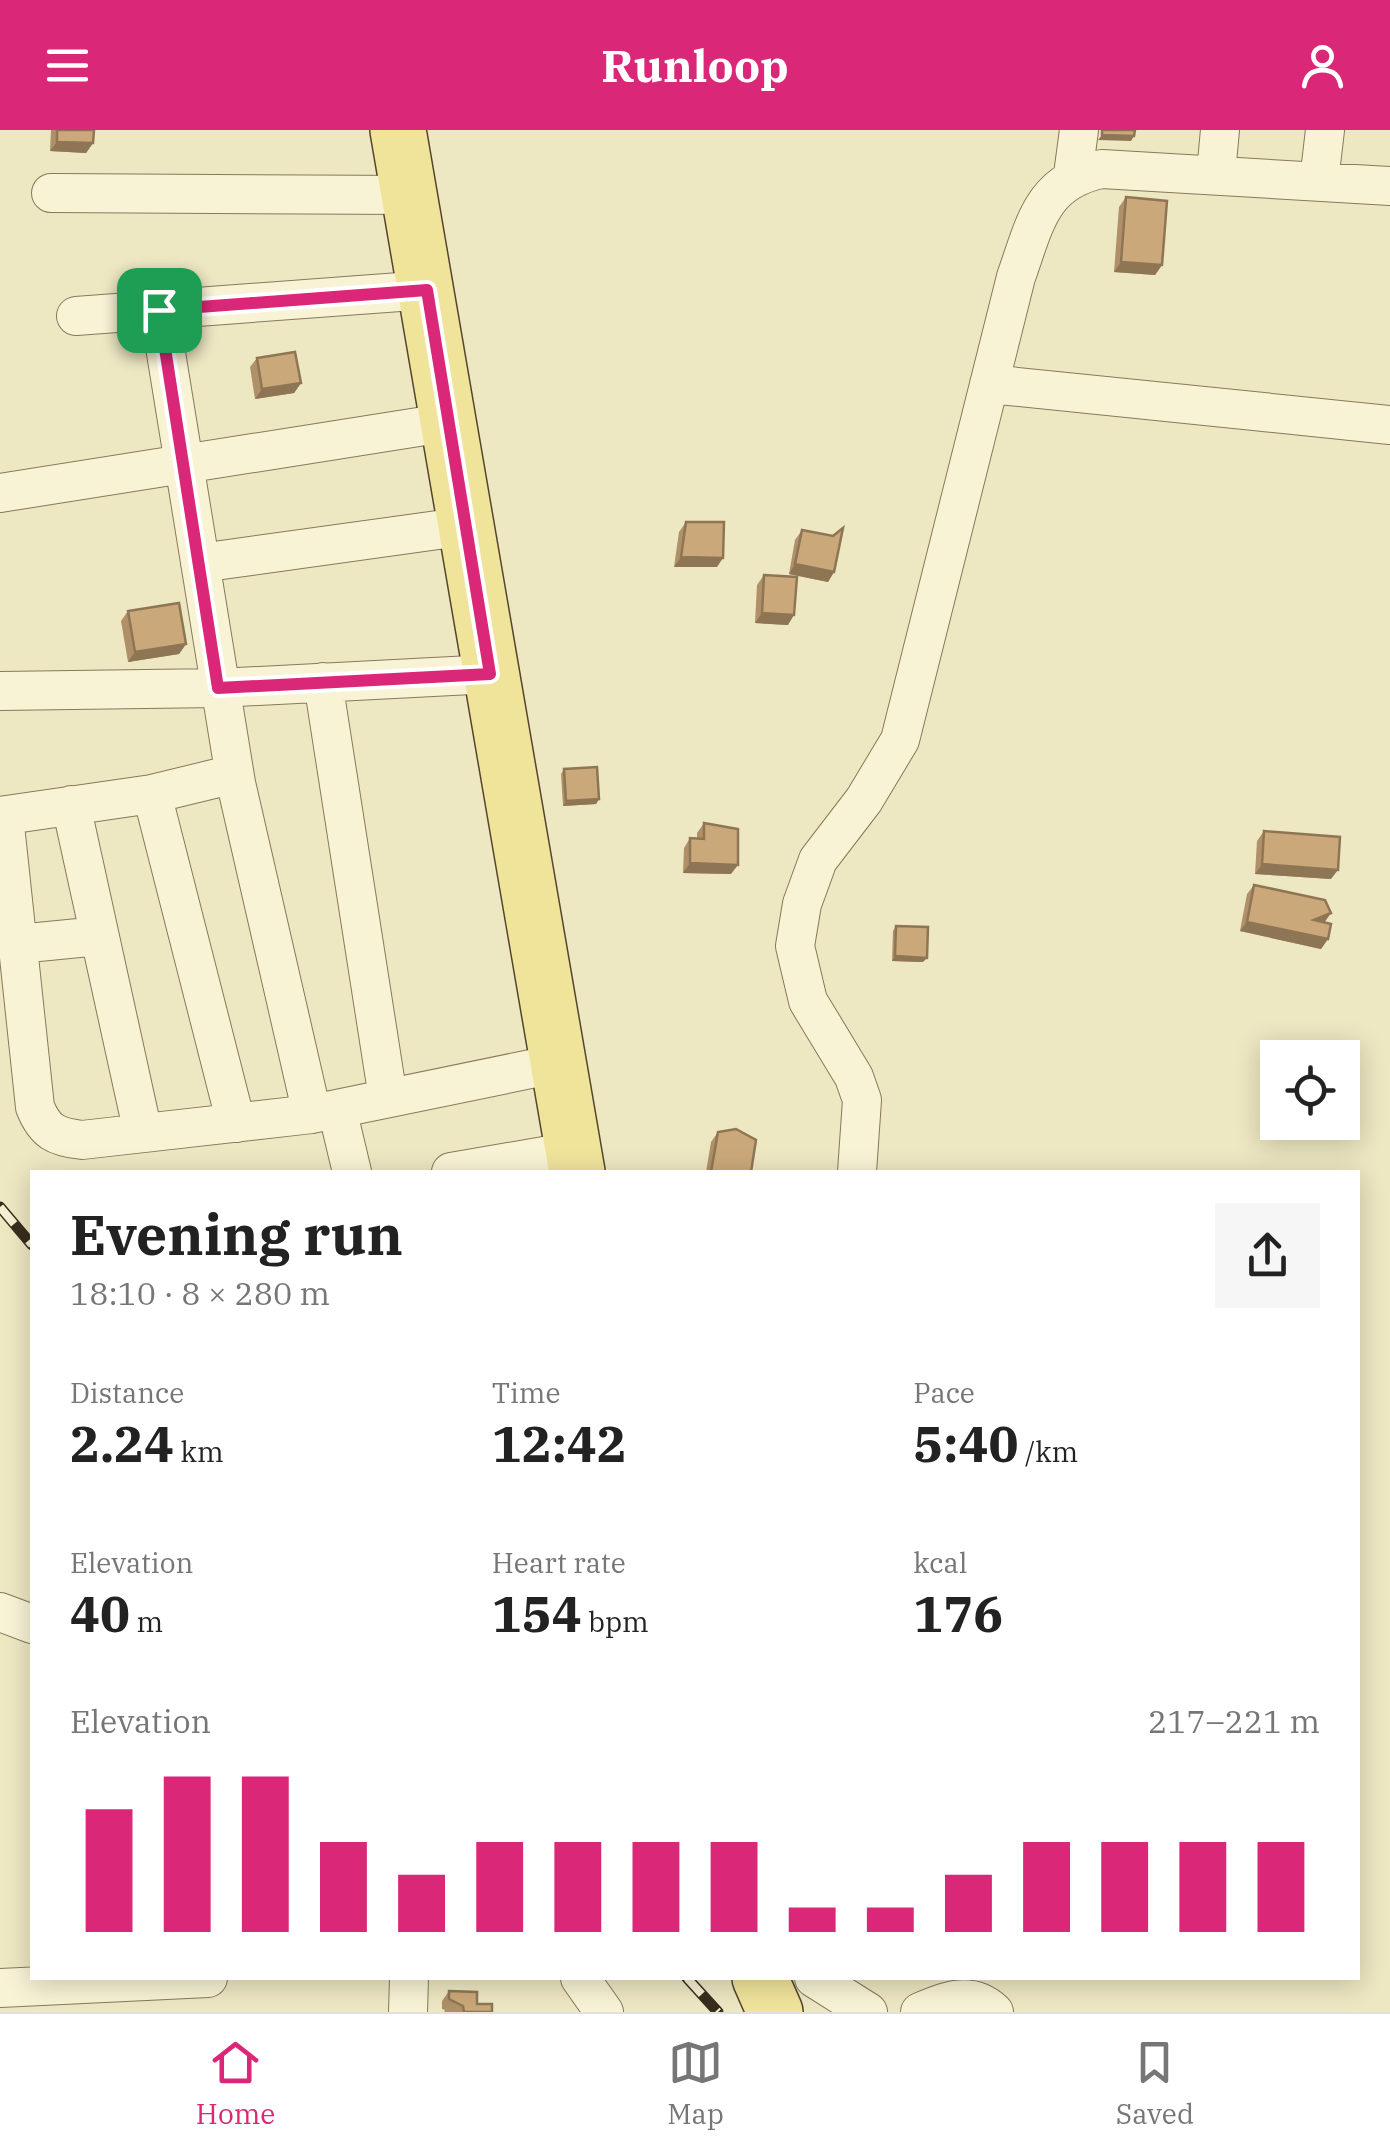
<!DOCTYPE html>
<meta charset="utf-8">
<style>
body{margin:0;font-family:"IBM Plex Serif",serif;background:#f6f6f6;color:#222;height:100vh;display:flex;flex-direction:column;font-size:38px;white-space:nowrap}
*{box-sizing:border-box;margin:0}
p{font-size:32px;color:#767676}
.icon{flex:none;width:55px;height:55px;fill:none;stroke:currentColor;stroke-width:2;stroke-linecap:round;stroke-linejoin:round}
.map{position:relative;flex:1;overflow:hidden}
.drawer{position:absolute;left:30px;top:1040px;width:1330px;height:810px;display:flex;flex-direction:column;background:#fff;border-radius:0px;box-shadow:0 5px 25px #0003}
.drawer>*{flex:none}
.buttons{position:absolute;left:1260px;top:910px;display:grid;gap:20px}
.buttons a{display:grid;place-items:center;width:100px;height:100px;border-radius:0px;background:#fff;box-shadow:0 5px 25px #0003;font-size:50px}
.pin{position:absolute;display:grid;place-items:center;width:85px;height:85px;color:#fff;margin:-42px;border-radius:20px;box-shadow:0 5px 15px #0006}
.round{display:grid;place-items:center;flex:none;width:105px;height:105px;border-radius:0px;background:#f6f6f6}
.headline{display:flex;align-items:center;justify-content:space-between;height:170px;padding:0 40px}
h1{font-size:55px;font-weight:700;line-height:75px}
.metrics{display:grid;grid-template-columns:repeat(3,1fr);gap:15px;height:170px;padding:10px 40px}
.metrics div{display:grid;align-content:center}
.metrics b{font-size:50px;font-weight:700}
.metrics small{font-size:28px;font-weight:400}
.metrics p{font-size:28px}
.chart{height:280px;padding:20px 40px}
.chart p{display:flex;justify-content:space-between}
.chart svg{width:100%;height:180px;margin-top:10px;stroke:#db2777;stroke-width:6}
header{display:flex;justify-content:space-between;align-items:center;height:130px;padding:0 40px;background:#db2777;color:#fff;font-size:45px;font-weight:700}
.dock{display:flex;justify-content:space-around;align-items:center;height:140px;border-top:2px solid #e0e0e0;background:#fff;font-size:28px;color:#767676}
.dock a{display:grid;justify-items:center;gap:5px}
.dock .current{color:#db2777}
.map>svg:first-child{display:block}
</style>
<header><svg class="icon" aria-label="menu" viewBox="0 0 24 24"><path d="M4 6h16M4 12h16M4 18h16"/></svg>Runloop<svg class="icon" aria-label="person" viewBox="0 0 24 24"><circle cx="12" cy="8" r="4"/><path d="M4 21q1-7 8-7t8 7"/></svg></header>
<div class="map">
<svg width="1390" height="1882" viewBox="0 0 1390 1882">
<rect width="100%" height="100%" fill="#ede7c2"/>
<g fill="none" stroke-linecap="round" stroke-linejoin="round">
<defs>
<path id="minor" d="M 1216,43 L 1220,0
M 1073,45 L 1079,0
M 1319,51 L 1325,0
M 51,63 L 410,65
M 159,180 L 236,653 L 312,984
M 76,186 L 427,160
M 989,254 L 1390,295
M 0,363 L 450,292
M 200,433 L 467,396
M 323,552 L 388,968
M 0,561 L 218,558 L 491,544
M 152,664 L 236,993
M 71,675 L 143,1003
M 0,686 L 152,664 L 234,644
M 4,686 L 35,977 C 45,1002 56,1007 82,1010 L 312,984 L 560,933
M 18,814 L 99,806
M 337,979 L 352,1042
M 451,1042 L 573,1021
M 857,1042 L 862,970 L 854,947 L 808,871 L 795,816 L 802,774 L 818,730 L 864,670 L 900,610 L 1016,147 C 1035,94 1041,51 1102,39 L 1390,56
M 0,1482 L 32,1494
M 580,1848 L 604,1882
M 814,1848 L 868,1882
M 0,1858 L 208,1848
M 408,1882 L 409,1848
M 920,1882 C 945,1871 971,1860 994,1882"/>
<path id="primary" d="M 398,0 L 577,1042
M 760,1848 L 775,1882"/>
</defs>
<use href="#minor" stroke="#87795a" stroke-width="40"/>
<use href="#primary" stroke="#54462e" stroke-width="58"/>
<use href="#minor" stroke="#f8f3d5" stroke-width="38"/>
<use href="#primary" stroke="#f0e39a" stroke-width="55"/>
<defs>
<path id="rail" d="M 0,1077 L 32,1115
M 687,1848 L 718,1882"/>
</defs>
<use href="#rail" stroke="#372e1e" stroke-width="11"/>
<use href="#rail" stroke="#f5f0d2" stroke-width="8" stroke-dasharray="22" stroke-linecap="butt"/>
</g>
<path fill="#af9068" d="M 51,0 L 94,0 L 93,13 L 86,23 L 50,21 Z
M 1126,67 L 1162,135 L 1155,145 L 1114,142 L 1119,77 Z
M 257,228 L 301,253 L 294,263 L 255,269 L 250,237 Z
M 686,392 L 717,437 L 674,437 L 679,402 Z
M 802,400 L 834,442 L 828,452 L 789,444 L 795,410 Z
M 764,445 L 788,495 L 755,493 L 757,455 Z
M 128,481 L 186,514 L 179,524 L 128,532 L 121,491 Z
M 564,639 L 599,669 L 596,674 L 563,676 L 561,644 Z
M 704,693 L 731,744 L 683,743 L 684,718 L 690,708 L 697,709 L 697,703 Z
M 1264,701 L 1331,749 L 1255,744 L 1257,711 Z
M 1254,755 L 1324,792 L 1328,809 L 1321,819 L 1240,801 L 1247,764 Z
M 896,796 L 923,832 L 892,831 L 893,801 Z
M 718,1002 L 751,1042 L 706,1042 L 711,1012 Z
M 449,1861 L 477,1874 L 492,1882 L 444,1882 L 445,1880 L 442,1879 L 442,1871 Z"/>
<path fill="#8e7655" d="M 1102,5 L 1134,6 L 1131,11 L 1098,10 Z
M 57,12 L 93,13 L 86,23 L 50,21 Z
M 1121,132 L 1162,135 L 1155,145 L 1114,142 Z
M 301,253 L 294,263 L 255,269 L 262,259 Z
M 681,427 L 723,428 L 717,437 L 674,437 Z
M 795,434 L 834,442 L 828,452 L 789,444 Z
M 762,483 L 794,485 L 788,495 L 755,493 Z
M 186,514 L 179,524 L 128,532 L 135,522 Z
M 599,669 L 596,674 L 563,676 L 566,671 Z
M 690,733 L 738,735 L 731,744 L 683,743 Z
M 1262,734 L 1338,740 L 1331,749 L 1255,744 Z
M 1331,783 L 1324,793 L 1314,790 Z
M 1247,792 L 1328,809 L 1321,819 L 1240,801 Z
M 895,826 L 927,828 L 923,832 L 892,831 Z"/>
<path fill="#cba879" stroke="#8e7655" stroke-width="2.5" d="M 57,0 L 94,0 L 93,13 L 57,12 Z
M 1102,0 L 1135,0 L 1134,6 L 1102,5 Z
M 1126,67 L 1167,71 L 1162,135 L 1121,132 Z
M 295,222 L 301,253 L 262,259 L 257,228 Z
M 686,392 L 724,392 L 723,428 L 681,427 Z
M 843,398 L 834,442 L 795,434 L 802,400 L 833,406 Z
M 764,445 L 797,447 L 794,485 L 762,483 Z
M 179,473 L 186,514 L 135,522 L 128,481 Z
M 597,637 L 599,669 L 566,671 L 564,639 Z
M 704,693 L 738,699 L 738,735 L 690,733 L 690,708 L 704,709 Z
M 1264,701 L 1340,707 L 1338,740 L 1262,734 Z
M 1254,755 L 1325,770 L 1331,783 L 1314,790 L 1331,794 L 1328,809 L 1247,792 Z
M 896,796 L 928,797 L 927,828 L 895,826 Z
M 736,999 L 756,1010 L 751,1042 L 711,1042 L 718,1002 Z
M 449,1861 L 477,1862 L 477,1874 L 492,1874 L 492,1882 L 464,1882 L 463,1876 L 449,1869 Z"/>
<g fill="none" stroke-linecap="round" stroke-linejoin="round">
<defs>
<path id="route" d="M 427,160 L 490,544 L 218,558 L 159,180 Z"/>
</defs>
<use href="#route" stroke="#fff" stroke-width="20"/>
<use href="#route" stroke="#db2777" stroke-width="12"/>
</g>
</svg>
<div class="buttons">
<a><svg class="icon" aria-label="locate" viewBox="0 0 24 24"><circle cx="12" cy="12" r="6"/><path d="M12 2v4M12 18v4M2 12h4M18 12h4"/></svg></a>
</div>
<div class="pin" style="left:159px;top:180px;background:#1e9e55"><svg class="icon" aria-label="arrive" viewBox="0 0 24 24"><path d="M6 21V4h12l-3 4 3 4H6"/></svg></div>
<section class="drawer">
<div class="headline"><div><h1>Evening run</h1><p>18:10 · 8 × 280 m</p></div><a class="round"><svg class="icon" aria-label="share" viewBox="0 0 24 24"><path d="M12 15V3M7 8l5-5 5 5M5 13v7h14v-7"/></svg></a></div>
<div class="metrics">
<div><p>Distance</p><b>2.24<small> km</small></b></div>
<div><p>Time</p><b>12:42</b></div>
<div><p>Pace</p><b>5:40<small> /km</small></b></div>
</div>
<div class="metrics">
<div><p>Elevation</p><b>40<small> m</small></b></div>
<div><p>Heart rate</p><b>154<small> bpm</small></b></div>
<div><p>kcal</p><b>176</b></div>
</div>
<div class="chart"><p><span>Elevation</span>217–221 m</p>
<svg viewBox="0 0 160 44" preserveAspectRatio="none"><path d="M5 44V14M15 44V6M25 44V6M35 44V22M45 44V30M55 44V22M65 44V22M75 44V22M85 44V22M95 44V38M105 44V38M115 44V30M125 44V22M135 44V22M145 44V22M155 44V22"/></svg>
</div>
</section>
</div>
<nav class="dock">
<a class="current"><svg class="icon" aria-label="home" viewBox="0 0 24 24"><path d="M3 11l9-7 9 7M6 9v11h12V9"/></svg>Home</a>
<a><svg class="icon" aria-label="map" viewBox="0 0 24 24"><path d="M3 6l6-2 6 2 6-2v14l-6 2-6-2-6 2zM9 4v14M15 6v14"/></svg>Map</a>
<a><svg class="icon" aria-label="saved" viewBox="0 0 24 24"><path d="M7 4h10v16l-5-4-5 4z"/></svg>Saved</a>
</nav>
